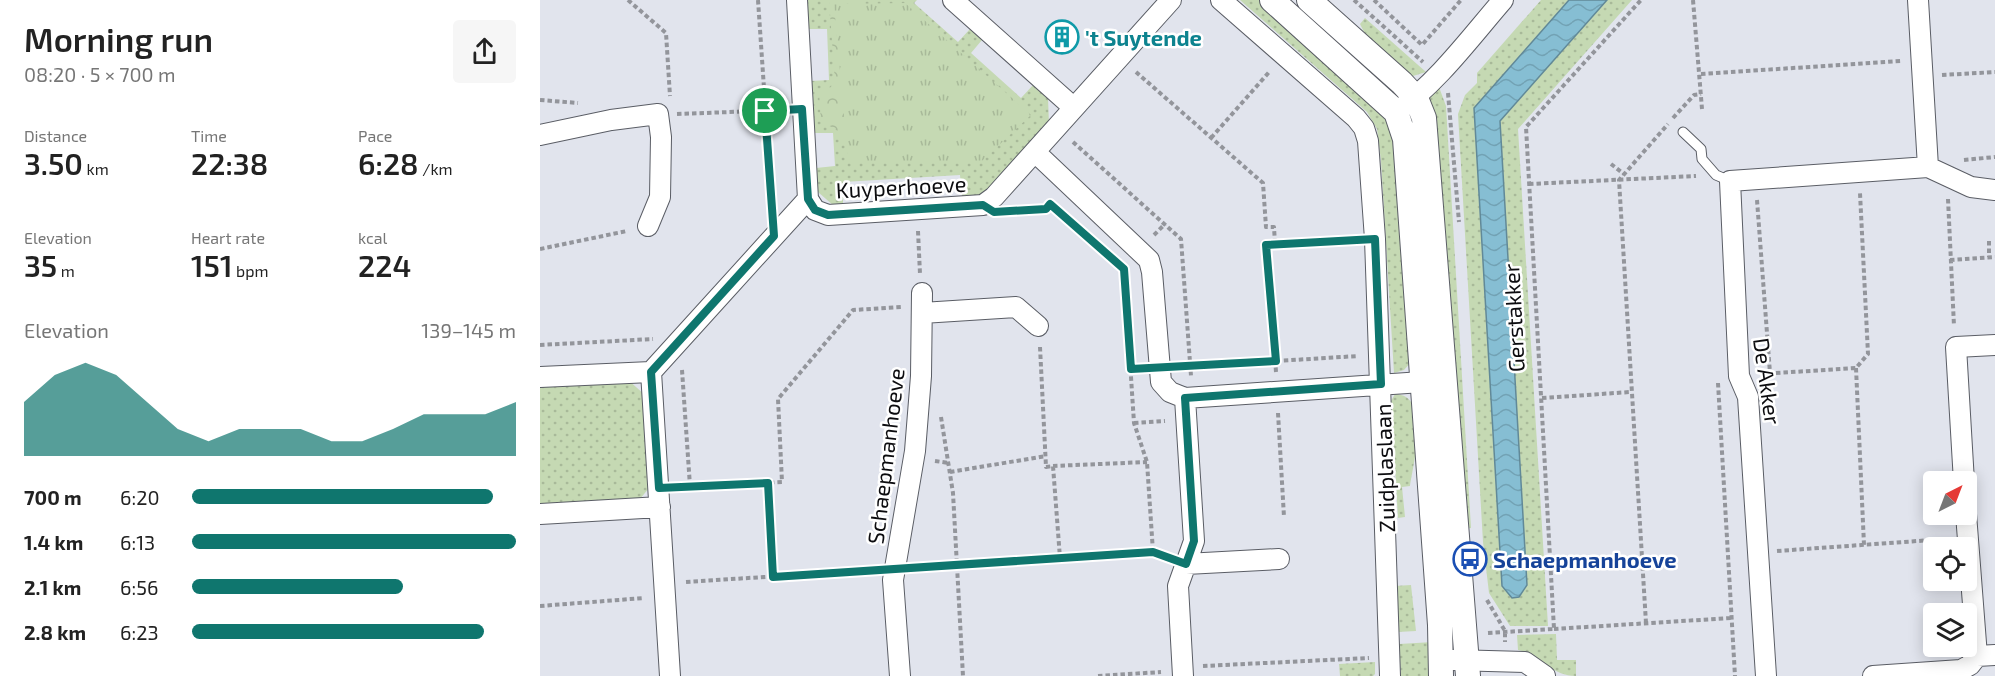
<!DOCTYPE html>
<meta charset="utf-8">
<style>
body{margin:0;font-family:"Exo 2",sans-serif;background:#f6f6f6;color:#222;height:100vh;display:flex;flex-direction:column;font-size:22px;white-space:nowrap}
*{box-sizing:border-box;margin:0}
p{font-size:20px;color:#767676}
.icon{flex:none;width:33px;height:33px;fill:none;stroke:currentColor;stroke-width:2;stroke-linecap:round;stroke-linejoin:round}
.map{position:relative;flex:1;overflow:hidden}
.sheet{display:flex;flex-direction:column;background:#fff;width:540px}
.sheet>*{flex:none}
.needle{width:39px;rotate:42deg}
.tools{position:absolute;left:1383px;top:471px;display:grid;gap:12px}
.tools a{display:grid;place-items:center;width:54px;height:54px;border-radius:6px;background:#fff;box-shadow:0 3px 15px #0003;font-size:30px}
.pin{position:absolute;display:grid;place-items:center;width:51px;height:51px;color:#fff;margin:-26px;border:3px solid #fff;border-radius:50%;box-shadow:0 2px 6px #0007}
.round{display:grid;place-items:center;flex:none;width:63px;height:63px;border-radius:6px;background:#f6f6f6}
.overview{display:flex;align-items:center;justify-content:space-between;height:102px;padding:0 24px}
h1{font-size:33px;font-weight:600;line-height:45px}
.metrics{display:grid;grid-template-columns:repeat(3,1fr);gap:9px;height:102px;padding:6px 24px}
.metrics div{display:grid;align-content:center}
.metrics b{font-size:30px;font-weight:600}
.metrics small{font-size:16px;font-weight:400}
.metrics p{font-size:16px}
.chart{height:168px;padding:12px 24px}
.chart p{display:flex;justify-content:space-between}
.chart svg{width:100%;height:108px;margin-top:6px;fill:#0f766e;opacity:.7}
ul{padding:0 24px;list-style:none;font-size:20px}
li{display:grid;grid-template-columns:96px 72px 1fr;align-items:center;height:45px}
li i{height:15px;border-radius:8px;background:#0f766e}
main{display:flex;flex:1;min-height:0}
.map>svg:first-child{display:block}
</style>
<main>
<section class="sheet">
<div class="overview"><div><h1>Morning run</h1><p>08:20 · 5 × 700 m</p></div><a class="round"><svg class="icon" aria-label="share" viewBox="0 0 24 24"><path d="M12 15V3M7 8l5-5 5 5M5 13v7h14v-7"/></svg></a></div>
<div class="metrics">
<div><p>Distance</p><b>3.50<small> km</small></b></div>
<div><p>Time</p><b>22:38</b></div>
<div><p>Pace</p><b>6:28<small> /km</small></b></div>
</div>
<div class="metrics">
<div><p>Elevation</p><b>35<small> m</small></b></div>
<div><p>Heart rate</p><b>151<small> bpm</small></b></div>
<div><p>kcal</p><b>224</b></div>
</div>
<div class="chart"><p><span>Elevation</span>139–145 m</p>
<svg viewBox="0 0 160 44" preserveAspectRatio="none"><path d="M0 44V22L10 11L20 6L30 11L40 22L50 33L60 38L70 33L80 33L90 33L100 38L110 38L120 33L130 27L140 27L150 27L160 22V44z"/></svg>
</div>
<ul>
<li><b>700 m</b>6:20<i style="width:93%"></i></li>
<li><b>1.4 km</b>6:13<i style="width:100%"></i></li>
<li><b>2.1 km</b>6:56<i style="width:65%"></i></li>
<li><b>2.8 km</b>6:23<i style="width:90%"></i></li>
</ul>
</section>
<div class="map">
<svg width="1455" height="676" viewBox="0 0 1455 676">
<defs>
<pattern id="grass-dots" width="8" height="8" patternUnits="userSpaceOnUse" patternTransform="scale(1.5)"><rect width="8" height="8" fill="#c5d9b3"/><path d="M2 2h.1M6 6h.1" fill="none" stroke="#a8b999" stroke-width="1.8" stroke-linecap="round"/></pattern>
<pattern id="forest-crowns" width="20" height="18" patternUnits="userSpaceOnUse" patternTransform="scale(1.5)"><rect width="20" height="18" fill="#c5d9b3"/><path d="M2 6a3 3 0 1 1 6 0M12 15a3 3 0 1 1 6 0" fill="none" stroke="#a8b999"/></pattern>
<pattern id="park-tufts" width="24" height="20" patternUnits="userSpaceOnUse" patternTransform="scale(1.5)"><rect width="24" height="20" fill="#c5d9b3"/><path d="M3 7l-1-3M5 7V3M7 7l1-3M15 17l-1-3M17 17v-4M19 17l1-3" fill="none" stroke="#a8b999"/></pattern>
<pattern id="water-waves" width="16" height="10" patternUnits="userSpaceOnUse" patternTransform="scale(1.5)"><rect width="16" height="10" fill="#86bed3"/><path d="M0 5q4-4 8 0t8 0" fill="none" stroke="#72a2b4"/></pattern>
</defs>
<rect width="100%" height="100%" fill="#e1e4ed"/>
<path fill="url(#grass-dots)" d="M 266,0 L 377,0 L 374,3 L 418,42 L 430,29 L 442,40 L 431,53 L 481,98 L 494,84 L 508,97 L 509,125 L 441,197 L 422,198 L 420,175 L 303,182 L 303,205 L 294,206 L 278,192 L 276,168 L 295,166 L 293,133 L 274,133 L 271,81 L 289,80 L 287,29 L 269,29 Z
M 700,0 L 724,0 L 829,92 L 854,127 L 872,361 L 864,370 L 854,373 L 841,161 L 837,129 L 827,112 Z
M 1001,0 L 1029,0 L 934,108 L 962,586 L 973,598 L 979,597 L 987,585 L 960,121 L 1067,0 L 1092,0 L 978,129 L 1008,626 L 970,626 L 949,593 L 943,542 L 918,114 L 925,95 L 937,83 L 937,73 Z
M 825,18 L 886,72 L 873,76 L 866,75 L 831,46 L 820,24 Z
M 899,87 L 906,106 L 931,528 L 922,529 L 889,99 Z
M 87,379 L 105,395 L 110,487 L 99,500 L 0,506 L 0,384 Z
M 855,394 C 892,395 873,464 870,486 L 862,487 L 865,517 L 858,518 L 851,401 Z
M 871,585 L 876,631 L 858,632 L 855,586 Z
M 1016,634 L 1017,660 L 1036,660 L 1036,676 C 1011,676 1001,655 978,650 L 977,635 Z
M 893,642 L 893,676 L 861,676 L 859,644 Z
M 835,662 L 835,674 L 833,676 L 800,676 L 799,664 Z"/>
<path fill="url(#forest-crowns)" d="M 289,0 L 319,0 L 335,140 L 302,138 L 296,129 L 281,122 L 279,91 L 288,90 L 295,82 Z"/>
<path fill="url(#park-tufts)" d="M 365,3 L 491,115 L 442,161 L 308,161 L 294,4 Z"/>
<path fill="url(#water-waves)" stroke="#618998" stroke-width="1.5" d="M 1029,0 L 1067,0 L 960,121 L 987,585 L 979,597 L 972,598 L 962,586 L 934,108 Z"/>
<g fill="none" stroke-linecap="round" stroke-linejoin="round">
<defs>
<path id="service" d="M 1143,132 L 1161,149 L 1162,159 L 1176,175 L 1190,181"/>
<path id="minor" d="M 257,0 L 268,199 L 275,210 L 288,215 L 443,205 L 454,197 L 631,0
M 413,0 L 533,107
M 681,0 L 816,118 L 824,128 L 828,141 L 835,239 L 850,676
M 1378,0 L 1388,167
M 856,112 C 898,82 930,38 963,0
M 0,135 L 71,120 L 118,114 L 121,137 L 120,197 L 108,226
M 495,152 L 609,260 L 612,272 L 621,382 L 630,392 L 645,398 L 654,541 L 638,586 L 643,676
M 382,313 L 476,307 L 498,326
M 0,377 L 111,372
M 645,398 L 897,381
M 1424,482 L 1416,347 L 1455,345
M 0,514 L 120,507
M 1426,514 L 1437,656 L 1455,655
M 646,564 L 739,559
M 912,660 L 985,662 L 1005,676
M 130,676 L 111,372 L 268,199
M 360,676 L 353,580 L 375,451 L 381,376 L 382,293
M 1226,676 L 1208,397 L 1199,376 L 1190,181 L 1388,167 L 1431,187 L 1455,190
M 1333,676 L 1421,670 L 1430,665 L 1437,656"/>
<path id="tertiary" d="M 732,0 L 856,112 L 865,139 L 900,625 L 901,676
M 769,0 L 862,83 L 876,98 L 884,118 L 928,676"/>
</defs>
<use href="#service" stroke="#5a5d65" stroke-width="11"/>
<use href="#minor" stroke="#5a5d65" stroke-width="22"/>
<use href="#tertiary" stroke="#5a5d65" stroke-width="26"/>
<path stroke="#93959b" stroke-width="4" stroke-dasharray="4.5 3" stroke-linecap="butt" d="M 88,0 L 126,33 L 130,96
M 218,0 L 232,206
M 814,0 L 883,62
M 834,0 L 882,45 L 921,0
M 1153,0 L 1162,109
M 596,72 L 723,183 L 726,227 L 734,227 L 735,244
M 1161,74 L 1361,61
M 1402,75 L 1455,72
M 908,93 L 919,222
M 0,100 L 38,103
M 137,114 L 244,110
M 1133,118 L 1154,95 L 1161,94
M 671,138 L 730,71
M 533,142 L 641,239 L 651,376
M 1424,160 L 1455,157
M 1071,164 L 1084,174
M 989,184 L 1156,176
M 1408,199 L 1414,326
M 1217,200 L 1230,373
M 471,211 L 506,209 L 510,204 L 584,269 L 594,423 L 607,462 L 613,552
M 378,231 L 380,274
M 614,235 L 625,224
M 1449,241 L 1449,257
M 0,249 L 87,231
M 1410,260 L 1455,257
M 0,345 L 113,339
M 500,347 L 506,467 L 513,466 L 520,558
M 639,367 L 818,356
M 1316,368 L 1324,545
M 142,370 L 150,486
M 736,372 L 727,245 L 813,240
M 1221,374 L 1316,368 L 1328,354 L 1320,193
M 1178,383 L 1195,676
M 1002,398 L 1090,392
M 738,413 L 744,517
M 401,417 L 413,493 L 423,676
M 594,423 L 625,421
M 395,461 L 409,463
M 513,466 L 607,462
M 410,472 L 506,456
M 228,483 L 233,577
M 140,487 L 242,482 L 238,399 L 313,310 L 361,307
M 1237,551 L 1406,539
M 376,567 L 613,552 L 625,557
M 146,582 L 333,570
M 947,600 L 965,631 L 965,642
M 0,606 L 104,598
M 1106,623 L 1079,180 L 1128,124
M 1014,629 L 1191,618
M 948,633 L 1014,629 L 986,127 L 1101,0
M 663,666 L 829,658
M 558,676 L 621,672"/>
<use href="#service" stroke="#fff" stroke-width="9"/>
<use href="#minor" stroke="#fff" stroke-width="20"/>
<use href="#tertiary" stroke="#fff" stroke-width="24"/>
</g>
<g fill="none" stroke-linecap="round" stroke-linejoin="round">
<defs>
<path id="route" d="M 262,109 L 268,199 L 275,210 L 288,215 L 443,205 L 454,212 L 506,209 L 510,204 L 584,269 L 591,369 L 736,361 L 726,245 L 835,239 L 841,384 L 645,398 L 654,541 L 646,564 L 613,552 L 233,577 L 228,483 L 119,488 L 111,372 L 234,236 L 225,111 Z"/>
</defs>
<use href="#route" stroke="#fff" stroke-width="12"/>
<use href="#route" stroke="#0f766e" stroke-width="8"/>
</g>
<defs>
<symbol id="building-ring" viewBox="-11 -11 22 22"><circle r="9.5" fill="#fff" stroke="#0f9aa8" stroke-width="1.5"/><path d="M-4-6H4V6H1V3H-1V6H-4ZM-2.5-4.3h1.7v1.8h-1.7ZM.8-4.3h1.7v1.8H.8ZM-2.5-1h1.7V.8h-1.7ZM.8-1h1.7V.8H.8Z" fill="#0f9aa8"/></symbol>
<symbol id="bus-ring" viewBox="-11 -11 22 22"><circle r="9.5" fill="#fff" stroke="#1a4fb4" stroke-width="1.5"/><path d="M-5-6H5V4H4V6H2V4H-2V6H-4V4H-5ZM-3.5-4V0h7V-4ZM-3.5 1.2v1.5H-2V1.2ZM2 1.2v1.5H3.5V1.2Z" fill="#1a4fb4"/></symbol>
</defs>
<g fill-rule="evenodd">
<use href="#building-ring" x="503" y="18" width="38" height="38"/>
<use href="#bus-ring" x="911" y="540" width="38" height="38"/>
</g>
<g text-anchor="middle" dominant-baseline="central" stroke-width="5" stroke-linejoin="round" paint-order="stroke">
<g font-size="22" font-weight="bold" fill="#0d838f" stroke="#fff" text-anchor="start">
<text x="545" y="37">'t Suytende</text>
</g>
<g font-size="22" fill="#0c0c0f" stroke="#fff">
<text transform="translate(361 186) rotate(-3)">Kuyperhoeve</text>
<text transform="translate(973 318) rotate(-93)">Gerstakker</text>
<text transform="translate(1228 381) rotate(82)">De Akker</text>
<text transform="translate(345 456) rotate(-83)">Schaepmanhoeve</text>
<text transform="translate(844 468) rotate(-92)">Zuidplaslaan</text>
</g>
<g font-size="22" font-weight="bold" fill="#164399" stroke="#fff" text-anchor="start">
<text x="953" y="559">Schaepmanhoeve</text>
</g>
</g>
</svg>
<div class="tools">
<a><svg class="needle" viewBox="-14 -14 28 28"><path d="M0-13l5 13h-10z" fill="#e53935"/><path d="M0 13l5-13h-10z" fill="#767676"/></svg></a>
<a><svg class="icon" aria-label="locate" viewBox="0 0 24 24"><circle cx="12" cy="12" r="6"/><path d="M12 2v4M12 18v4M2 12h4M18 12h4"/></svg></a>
<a><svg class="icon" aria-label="layers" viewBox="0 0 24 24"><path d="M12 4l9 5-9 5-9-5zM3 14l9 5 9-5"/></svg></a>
</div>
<div class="pin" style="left:225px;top:111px;background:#1e9e55"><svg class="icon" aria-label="arrive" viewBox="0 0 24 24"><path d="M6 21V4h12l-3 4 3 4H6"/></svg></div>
</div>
</main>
